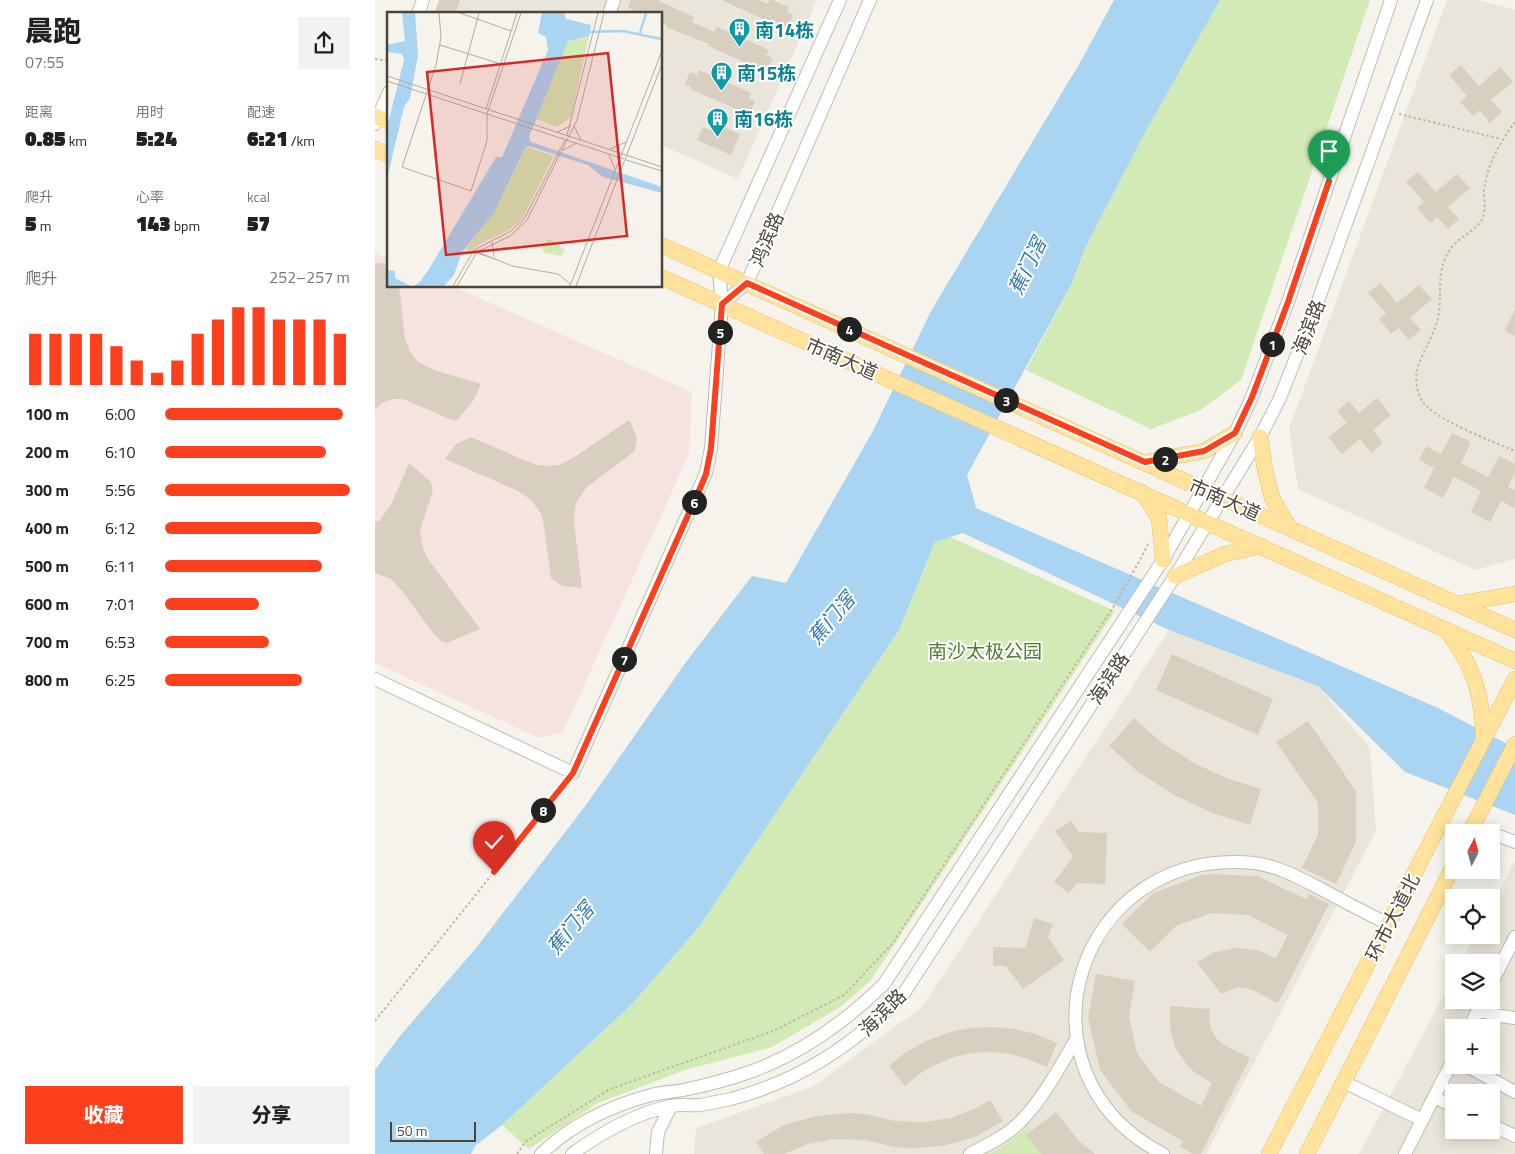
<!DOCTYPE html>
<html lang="zh">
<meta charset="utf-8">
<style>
body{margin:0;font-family:"Titillium Web","Noto Sans SC",sans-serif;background:#f2f2f2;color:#202124;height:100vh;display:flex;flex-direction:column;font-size:19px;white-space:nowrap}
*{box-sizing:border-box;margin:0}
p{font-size:16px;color:#757577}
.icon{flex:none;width:28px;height:28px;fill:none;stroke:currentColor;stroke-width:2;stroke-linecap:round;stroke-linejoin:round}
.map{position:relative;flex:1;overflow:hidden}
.side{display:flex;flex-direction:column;background:#fff;width:375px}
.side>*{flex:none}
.needle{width:32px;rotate:6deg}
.controls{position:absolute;left:1070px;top:824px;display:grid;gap:10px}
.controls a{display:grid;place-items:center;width:55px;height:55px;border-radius:0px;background:#fff;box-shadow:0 2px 12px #0003;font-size:25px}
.scale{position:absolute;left:15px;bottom:12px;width:86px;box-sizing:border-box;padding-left:5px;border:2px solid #4b4439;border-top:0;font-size:14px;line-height:18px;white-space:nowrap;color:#4b4439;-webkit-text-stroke:4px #fff;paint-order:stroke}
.pin{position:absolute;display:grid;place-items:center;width:42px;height:42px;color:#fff;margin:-51px -21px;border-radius:50% 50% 50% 0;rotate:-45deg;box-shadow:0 0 5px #0007}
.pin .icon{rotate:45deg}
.km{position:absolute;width:25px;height:25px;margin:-12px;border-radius:50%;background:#222;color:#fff;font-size:14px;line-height:25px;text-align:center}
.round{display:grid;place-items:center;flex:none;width:52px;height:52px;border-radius:0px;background:#f2f2f2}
.headline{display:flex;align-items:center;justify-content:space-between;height:85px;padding:0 25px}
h1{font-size:28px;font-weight:800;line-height:38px}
.metrics{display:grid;grid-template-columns:repeat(3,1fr);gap:8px;height:85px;padding:5px 25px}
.metrics div{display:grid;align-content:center}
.metrics b{font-size:21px;font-weight:800}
.metrics small{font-size:14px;font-weight:400}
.metrics p{font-size:14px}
.chart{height:140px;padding:10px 25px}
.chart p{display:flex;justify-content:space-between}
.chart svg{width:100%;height:90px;margin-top:5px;stroke:#fc3f1d;stroke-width:6}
.button{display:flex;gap:10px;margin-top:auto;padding:10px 25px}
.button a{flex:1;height:58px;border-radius:0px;background:#fc3f1d;color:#fff;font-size:20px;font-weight:800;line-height:58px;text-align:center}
.button a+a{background:#f2f2f2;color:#202124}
ul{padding:0 25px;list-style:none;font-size:16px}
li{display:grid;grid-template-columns:80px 60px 1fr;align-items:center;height:38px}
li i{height:12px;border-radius:6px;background:#fc3f1d}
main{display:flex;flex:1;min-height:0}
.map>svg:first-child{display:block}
</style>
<main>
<section class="side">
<div class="headline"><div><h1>晨跑</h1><p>07:55</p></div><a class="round"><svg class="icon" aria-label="share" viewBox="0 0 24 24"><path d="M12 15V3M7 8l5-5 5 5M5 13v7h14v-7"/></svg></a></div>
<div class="metrics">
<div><p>距离</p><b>0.85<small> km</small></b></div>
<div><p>用时</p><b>5:24</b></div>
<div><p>配速</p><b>6:21<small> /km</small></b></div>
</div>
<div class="metrics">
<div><p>爬升</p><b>5<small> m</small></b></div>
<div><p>心率</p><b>143<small> bpm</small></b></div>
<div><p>kcal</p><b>57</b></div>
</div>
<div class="chart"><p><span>爬升</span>252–257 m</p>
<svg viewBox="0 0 160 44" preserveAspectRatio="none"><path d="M5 44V19M15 44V19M25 44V19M35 44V19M45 44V25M55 44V32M65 44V38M75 44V32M85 44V19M95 44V12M105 44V6M115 44V6M125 44V12M135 44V12M145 44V12M155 44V19"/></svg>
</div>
<ul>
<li><b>100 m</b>6:00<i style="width:96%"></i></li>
<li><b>200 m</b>6:10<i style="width:87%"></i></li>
<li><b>300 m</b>5:56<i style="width:100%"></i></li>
<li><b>400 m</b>6:12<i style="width:85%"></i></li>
<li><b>500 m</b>6:11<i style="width:85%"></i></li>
<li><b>600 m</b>7:01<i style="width:51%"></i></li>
<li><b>700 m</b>6:53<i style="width:56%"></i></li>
<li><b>800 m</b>6:25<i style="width:74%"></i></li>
</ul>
<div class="button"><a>收藏</a><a>分享</a></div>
</section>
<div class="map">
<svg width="1140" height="1154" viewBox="0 0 1140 1154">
<rect width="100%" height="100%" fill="#f6f3ec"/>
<path fill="#eae5da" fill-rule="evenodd" d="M 64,0 L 442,0 L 363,179 L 286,145 L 286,14 L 59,14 Z
M 1072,0 L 1103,0 L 1140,10 L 1140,559 L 1100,570 L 923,489 L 914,429 Z
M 794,630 L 943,686 L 995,748 L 1001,831 L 831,1154 L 319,1154 L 321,1128 L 437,1087 L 547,1007 Z
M 1140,861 L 1140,1154 L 984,1154 L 1079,976 L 1079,1000 L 1116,1000 L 1116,962 L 1086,962 L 1100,935 L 1116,935 L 1116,905 ZM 1079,1028 L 1116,1028 L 1116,1065 L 1079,1065 ZM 1079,1092 L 1116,1092 L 1116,1130 L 1079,1130 Z"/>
<path fill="#f6e3e0" d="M 0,253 L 14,259 L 14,286 L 77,286 L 317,392 L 314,454 L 188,732 L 164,738 L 0,663 Z"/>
<path fill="#d2eab5" d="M 845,0 L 995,0 L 866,380 L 826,410 L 776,429 L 651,370 L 697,283 L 709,250 L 767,138 Z
M 571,535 L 740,611 L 496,980 L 467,1006 L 397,1047 L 310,1070 L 223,1103 L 154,1149 L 127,1125 L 256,1005 L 324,927 L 524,630 L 560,542 Z
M 653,1127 L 680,1154 L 614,1154 L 627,1147 Z"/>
<path fill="#a9d4f2" d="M 739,0 L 845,0 L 767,138 L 709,250 L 697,283 L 592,475 L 601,508 L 1063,708 L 1140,748 L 1140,815 L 1030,772 L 943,686 L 794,630 L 588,533 L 560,542 L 524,630 L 324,927 L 256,1005 L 127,1125 L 100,1146 L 96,1154 L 0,1154 L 0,1070 L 25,1036 L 101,948 L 211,805 L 311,662 L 377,576 L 411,583 L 498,431 L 556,311 L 706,61 Z"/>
<path fill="#d8cfc1" d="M 64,0 L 85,0 L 80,14 L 59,14 Z
M 256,0 L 282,0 L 319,17 L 317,22 L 339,32 L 342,27 L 394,50 L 391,55 L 398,58 L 392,70 L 386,67 L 385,69 L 333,46 L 334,44 L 291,27 L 292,25 L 286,23 L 286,14 L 258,14 L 259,10 L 253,8 Z
M 346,0 L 384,0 L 392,4 L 394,0 L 397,0 L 414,7 L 412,12 L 418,15 L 413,27 L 407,24 L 406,27 Z
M 1086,65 L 1104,86 L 1125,67 L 1138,82 L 1116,100 L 1127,112 L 1115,123 L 1105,110 L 1098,116 L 1085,102 L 1092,96 L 1074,75 Z
M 324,70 L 376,93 L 374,98 L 380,101 L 375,113 L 368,110 L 368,112 L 315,89 L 316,87 L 310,84 L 315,72 L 322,75 Z
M 339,123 L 365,134 L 356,155 L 322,140 L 328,127 L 335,130 Z
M 1043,172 L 1061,192 L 1082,174 L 1095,188 L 1073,207 L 1084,219 L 1073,229 L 1062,217 L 1055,223 L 1042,208 L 1049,202 L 1031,182 Z
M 0,263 L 14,264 L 14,286 L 24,286 L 30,339 L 35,352 L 43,362 L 59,370 L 106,384 L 98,401 L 82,420 L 77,420 L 28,399 L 18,399 L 9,402 L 0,409 Z
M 1005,283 L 1022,303 L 1044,285 L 1057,299 L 1035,318 L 1046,330 L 1034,340 L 1024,328 L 1016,334 L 1004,319 L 1011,313 L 993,293 Z
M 1140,309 L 1140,336 L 1130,331 Z
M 1002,398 L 1016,415 L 998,430 L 1008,443 L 996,453 L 985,439 L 967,454 L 953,437 L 972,423 L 962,411 L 974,401 L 984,413 Z
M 254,420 L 262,438 L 260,451 L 212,487 L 203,499 L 200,507 L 199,522 L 207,588 L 187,586 L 176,578 L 168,520 L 165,512 L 156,500 L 143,491 L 70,459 L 81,444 L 94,438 L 98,438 L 161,465 L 176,466 L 184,465 L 198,458 Z
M 1077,433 L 1096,442 L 1086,463 L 1113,477 L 1124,456 L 1140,464 L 1140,472 L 1133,487 L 1140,490 L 1140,508 L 1126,501 L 1115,522 L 1096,512 L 1106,491 L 1079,477 L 1068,498 L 1049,488 L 1059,468 L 1044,460 L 1051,446 L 1066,454 Z
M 34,463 L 56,482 L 58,491 L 45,530 L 48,549 L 53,559 L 105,629 L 71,643 L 66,641 L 58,633 L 27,591 L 16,579 L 0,573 L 0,522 L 4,521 L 16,505 Z
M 797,654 L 898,699 L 883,735 L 781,690 Z
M 759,718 L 786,742 L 817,762 L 851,778 L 886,789 L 875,825 L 837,813 L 799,795 L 763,772 L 734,746 Z
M 933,721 L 981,791 L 981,842 L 961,884 L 927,868 L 943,834 L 943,803 L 901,742 Z
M 696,821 L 704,832 L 732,833 L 730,884 L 702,883 L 694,893 L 679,882 L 698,857 L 680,831 Z
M 837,874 L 882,876 L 931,899 L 934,894 L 954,904 L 903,1003 L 877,990 L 869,988 L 861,988 L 846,994 L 822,962 L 840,952 L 861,948 L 882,950 L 901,958 L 913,935 L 873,915 L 836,913 L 801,926 L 775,952 L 747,924 L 778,893 L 827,875 Z
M 659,918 L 678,924 L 673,937 L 689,960 L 648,989 L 631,966 L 618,966 L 618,947 L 650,948 Z
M 721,974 L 760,981 L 754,1017 L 762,1053 L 784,1082 L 826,1106 L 837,1083 L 819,1072 L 812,1065 L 800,1047 L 795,1027 L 795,1006 L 835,1009 L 834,1019 L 836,1029 L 841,1038 L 849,1045 L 875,1058 L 826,1154 L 818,1154 L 805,1147 L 808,1141 L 757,1112 L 725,1070 L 713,1018 Z
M 617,1027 L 639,1029 L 661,1034 L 682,1043 L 672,1067 L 653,1059 L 635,1054 L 616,1052 L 598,1053 L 579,1057 L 562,1064 L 546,1073 L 530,1086 L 514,1066 L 531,1052 L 551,1041 L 572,1033 L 594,1028 Z
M 615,1100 L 628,1121 L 600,1137 L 568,1146 L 535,1148 L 519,1147 L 489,1140 L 460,1139 L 433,1144 L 409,1154 L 389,1154 L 381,1142 L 409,1125 L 441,1116 L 474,1113 L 490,1114 L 520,1121 L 548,1122 L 576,1118 L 603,1107 Z
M 681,1112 L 704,1141 L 720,1154 L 666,1154 L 651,1135 Z"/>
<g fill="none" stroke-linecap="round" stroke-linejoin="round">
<defs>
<path id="minor" d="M 43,14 L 48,0
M 234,14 L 239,0
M 0,124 L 14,92
M 347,304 L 372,283 L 495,0
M 0,679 L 198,773 L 331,473 L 336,448 L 347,304 L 344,271 L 465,0
M 1116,833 L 1140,842
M 1116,984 L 1140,937
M 1103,1010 L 1125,1016 L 1140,1018
M 1094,1028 L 1108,1000
M 1090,1065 L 1140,1092
M 969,1082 L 1047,1120
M 1059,1097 L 1079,1107
M 1116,1125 L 1140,1136
M 166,1154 C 196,1125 235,1106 276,1095 C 288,1092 301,1092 313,1089 C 332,1085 351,1080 369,1074 C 423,1056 468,1024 509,984 L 788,560 L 860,433 L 877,397 L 913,302 L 1016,0
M 197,1154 C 226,1133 260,1113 296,1106 C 305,1104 316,1106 326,1105 C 336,1103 346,1101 356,1099 C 424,1081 481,1044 529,993 L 800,576 L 885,437 L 905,398 L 939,312 L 1052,0
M 281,1154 L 283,1132 L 296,1106
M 595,1154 C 614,1144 633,1135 647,1120 C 670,1096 685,1066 702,1038
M 788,1154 C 630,1072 701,845 879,863 C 903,866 925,878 946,889 C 968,901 991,913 1013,924
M 1030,1154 L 1079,1058"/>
<path id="major" d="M 0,116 L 14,122
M 0,149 L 14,155
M 286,245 L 1140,630
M 286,277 L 1140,661
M 885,437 L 890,470 L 897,498 L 914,527
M 770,462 L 829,451 L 860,433
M 767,492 L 784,518 L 788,560
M 800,576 L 850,554 L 886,546
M 1083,604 L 1140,594
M 1071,630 C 1098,664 1108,695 1108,738
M 1095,832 L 1140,744
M 894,1154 L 1140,679
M 932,1154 L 1079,865"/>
</defs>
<use href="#minor" stroke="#c2bbae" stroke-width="14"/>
<use href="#major" stroke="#e6c16a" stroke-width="16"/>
<path stroke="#c4b79f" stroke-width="2" stroke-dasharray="2.5 2.5" stroke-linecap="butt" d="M 0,59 L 14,61
M 1024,114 L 1126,139
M 1140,122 C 1125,142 1112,165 1109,190 C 1109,199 1111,209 1108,217 C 1103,231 1083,236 1074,251 C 1060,274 1068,294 1063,318 C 1059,337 1046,353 1042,371 C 1040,380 1042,393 1047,401 C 1060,420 1117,441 1140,451
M 0,1021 L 190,783
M 142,1154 L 150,1142 L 235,1089 L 398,1031 L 469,995 L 517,944 L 739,606 L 765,560 L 773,544"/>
<use href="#minor" stroke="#fff" stroke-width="12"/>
<use href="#major" stroke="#ffe39c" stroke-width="15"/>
</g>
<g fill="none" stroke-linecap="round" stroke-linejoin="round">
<defs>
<path id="route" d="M 119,872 L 198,773 L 326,486 L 331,474 L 336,448 L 347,304 L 372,283 L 770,462 L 829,451 L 860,433 L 877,397 L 913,302 L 954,181"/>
</defs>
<use href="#route" stroke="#fff" stroke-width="10"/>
<use href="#route" stroke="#fc3f1d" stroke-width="6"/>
</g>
<defs>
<symbol id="building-pin" viewBox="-11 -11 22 30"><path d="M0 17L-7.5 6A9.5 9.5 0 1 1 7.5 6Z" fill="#0f9aa8" stroke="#fff"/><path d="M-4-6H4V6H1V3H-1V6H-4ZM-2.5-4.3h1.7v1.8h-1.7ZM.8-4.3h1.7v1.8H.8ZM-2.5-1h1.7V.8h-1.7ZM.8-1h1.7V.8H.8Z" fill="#fff"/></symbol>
</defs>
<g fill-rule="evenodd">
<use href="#building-pin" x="352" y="16" width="25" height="34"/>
<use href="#building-pin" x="334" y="60" width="25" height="34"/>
<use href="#building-pin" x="330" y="106" width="25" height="34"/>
</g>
<g text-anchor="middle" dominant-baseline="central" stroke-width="4" stroke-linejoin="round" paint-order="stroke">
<g font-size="19" font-weight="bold" fill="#0d838f" stroke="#fff" text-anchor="start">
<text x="380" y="29">南14栋</text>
<text x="362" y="72">南15栋</text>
<text x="359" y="118">南16栋</text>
</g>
<g font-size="19" fill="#4b4439" stroke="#fff">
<text transform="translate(391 239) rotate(-67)">鸿滨路</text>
<text transform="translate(933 327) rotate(-69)">海滨路</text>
<text transform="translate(467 358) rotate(24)">市南大道</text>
<text transform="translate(850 499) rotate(24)">市南大道</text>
<text transform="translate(733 678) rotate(-57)">海滨路</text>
<text transform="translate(1017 917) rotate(-63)">环市大道北</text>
<text transform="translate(507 1012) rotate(-45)">海滨路</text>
</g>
<g font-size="19" fill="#4a7f2a" stroke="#fff">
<text x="610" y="650">南沙太极公园</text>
</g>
<g font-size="20" font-style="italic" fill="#2e7ab2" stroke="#fff">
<text transform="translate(652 266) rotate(-64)">蕉门滘</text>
<text transform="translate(456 618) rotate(-50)">蕉门滘</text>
<text transform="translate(195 928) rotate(-50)">蕉门滘</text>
</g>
</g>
<g transform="translate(12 12)">
<rect width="275" height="275" fill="#f6f3ec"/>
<path d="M 202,24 L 184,105 L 170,115 L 149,107 L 181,29 ZM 139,135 L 167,144 L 135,207 L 120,219 L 94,231 L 83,239 L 79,236 L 107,201 ZM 162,227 L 178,238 L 174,244 L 158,241 L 154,234 Z" fill="#d2eab5"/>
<path d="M 15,1 L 28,1 L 31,43 L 23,86 L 17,95 L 0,167 L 0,115 L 17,48 L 15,42 L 0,40 L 0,33 L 18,29 ZM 155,1 L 177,1 L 179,7 L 204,13 L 202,24 L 181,29 L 142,125 L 144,130 L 275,175 L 275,181 L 216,165 L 201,153 L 142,134 L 138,136 L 107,201 L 75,240 L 67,263 L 57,274 L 26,274 L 32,271 L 42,257 L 109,145 L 115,145 L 161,38 L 159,25 L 151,21 ZM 0,258 L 8,259 L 8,266 L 24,274 L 0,274 Z" fill="#a9d4f2"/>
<path fill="none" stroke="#a9d4f2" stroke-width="2.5" d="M 200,20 L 236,19 L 274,27M 253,21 L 259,1"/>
<path fill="none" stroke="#b2ada4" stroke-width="1" d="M 52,1 L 54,25 L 49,53 L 15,155 L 84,179 L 100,129 L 100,102M 73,1 L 124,19M 53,33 L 114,52M 0,64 L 239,143M 0,69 L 237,147M 73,72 L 92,1M 99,97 L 130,1M 100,102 L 134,1M 187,114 L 194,128M 170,120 L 184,114M 180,123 L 211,1M 223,137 L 239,130M 176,138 L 190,131M 222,143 L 228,157M 239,143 L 275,155M 239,148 L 275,159M 105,230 L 107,245M 90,241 L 108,247 L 90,240M 108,247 L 125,254 L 171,262 L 183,272M 66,274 L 87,238 L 124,219 L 137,207 L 178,128M 70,274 L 90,240 L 123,224 L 140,208 L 190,108 L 217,1M 183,274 L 275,39M 189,274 L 275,52"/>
<path fill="#d62828" fill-opacity="0.15" stroke="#d62828" stroke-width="2.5" d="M 221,41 L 240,224 L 59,243 L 40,60 Z"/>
<rect width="275" height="275" fill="none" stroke="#4b4439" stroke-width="2.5"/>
</g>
</svg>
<div class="controls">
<a><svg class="needle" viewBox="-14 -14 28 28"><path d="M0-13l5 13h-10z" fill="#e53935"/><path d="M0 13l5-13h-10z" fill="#757577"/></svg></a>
<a><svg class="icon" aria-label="locate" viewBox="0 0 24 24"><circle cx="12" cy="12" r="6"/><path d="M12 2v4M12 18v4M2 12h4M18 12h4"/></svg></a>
<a><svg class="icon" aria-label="layers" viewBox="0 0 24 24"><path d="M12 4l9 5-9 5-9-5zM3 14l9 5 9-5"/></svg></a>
<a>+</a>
<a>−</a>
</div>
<div class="scale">50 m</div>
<div class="pin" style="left:954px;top:181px;background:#1e9e55"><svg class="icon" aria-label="arrive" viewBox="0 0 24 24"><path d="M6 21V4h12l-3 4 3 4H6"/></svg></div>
<div class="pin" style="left:119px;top:872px;background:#d93025"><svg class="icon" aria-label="check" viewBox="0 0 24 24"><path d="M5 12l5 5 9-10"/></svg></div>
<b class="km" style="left:897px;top:344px">1</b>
<b class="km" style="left:790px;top:459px">2</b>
<b class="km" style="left:631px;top:400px">3</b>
<b class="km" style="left:474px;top:329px">4</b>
<b class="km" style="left:345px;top:332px">5</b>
<b class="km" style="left:319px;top:502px">6</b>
<b class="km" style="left:249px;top:659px">7</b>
<b class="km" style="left:168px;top:810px">8</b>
</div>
</main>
